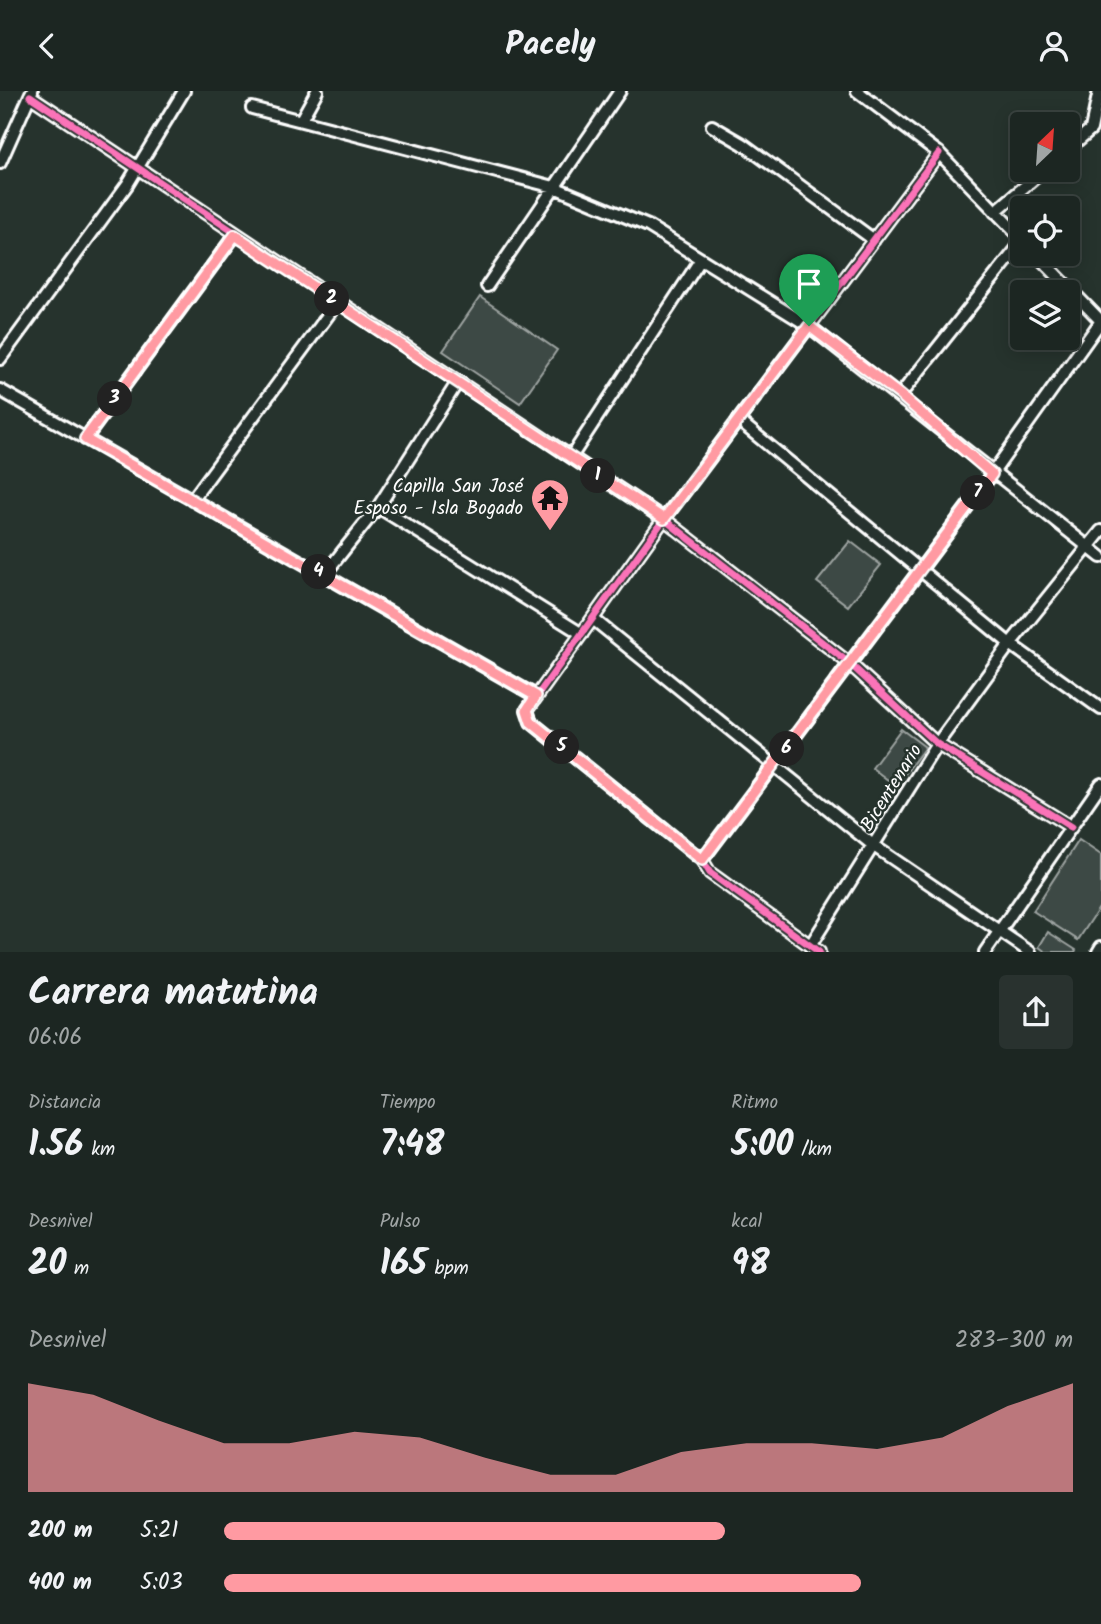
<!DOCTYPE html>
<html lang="es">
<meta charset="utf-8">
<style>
body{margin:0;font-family:Kalam,sans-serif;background:#29322f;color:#f1f3f6;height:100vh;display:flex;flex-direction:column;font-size:26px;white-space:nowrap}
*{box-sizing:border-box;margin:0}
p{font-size:23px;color:#a0a5a5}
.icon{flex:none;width:38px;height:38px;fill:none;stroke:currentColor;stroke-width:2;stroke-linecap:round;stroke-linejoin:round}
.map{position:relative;height:861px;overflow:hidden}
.panel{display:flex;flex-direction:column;background:#1c2622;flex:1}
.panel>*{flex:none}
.needle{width:46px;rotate:25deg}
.buttons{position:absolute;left:1010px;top:21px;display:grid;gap:14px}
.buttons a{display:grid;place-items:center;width:70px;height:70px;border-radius:7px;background:#1c2622;box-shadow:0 4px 18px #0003,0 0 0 2px #3a4340;font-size:35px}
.pin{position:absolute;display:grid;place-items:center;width:60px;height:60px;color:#fff;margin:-72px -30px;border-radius:50% 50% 50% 0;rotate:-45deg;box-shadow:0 0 7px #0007}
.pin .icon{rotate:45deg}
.km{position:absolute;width:35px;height:35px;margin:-18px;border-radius:50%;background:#222;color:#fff;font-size:19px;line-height:35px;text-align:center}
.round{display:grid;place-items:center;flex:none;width:74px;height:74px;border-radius:7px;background:#29322f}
.headline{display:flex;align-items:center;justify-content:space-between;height:119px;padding:0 28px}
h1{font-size:38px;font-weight:700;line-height:52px}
.stats{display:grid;grid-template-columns:repeat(3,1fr);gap:10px;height:119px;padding:7px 28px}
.stats div{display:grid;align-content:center}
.stats b{font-size:35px;font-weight:700}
.stats small{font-size:19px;font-weight:400}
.stats p{font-size:19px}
.chart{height:196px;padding:14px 28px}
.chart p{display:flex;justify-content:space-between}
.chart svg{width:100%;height:126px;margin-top:7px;fill:#ff9aa2;opacity:.7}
ul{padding:0 28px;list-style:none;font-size:23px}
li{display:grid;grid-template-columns:112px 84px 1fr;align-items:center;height:52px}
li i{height:18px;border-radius:9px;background:#ff9aa2}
header{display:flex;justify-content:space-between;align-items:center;height:91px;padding:0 28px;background:#1c2622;font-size:32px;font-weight:700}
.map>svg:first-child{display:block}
</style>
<header><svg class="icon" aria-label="back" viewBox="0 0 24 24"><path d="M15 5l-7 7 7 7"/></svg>Pacely<svg class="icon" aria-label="person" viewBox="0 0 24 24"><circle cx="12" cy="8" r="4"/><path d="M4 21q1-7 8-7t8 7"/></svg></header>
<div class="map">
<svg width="1101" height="861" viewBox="0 0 1101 861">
<rect width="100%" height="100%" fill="#26332d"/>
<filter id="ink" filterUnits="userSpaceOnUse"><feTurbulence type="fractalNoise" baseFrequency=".0143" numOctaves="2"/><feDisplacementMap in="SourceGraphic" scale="14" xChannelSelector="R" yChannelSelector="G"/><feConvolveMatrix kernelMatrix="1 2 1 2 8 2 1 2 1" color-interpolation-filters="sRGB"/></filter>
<g filter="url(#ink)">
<path fill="#3e4944" stroke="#9ea4a2" stroke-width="2" d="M 480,206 L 557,259 L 520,312 L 443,260 Z
M 850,450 L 881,474 L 848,515 L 817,491 Z
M 901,638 L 925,656 L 896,695 L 872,677 Z
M 1079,749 L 1101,764 L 1101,814 L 1078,849 L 1033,820 Z
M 1048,841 L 1076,859 L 1075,861 L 1046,861 L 1039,856 Z"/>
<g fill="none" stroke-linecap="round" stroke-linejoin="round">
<defs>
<path id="minor" d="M 857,0 L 939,62 L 1022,148
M 30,5 L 664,428 L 850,573 L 937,653 L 1071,736
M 252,17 L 554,96 L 648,135 L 809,235 L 1101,466
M 302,27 L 317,0
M 712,35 L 743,53 L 874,149
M 1068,58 L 1091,38 L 1099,0
M 0,72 L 32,0
M 995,121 L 1044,79
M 1036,163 L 1101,230
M 487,195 L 620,0
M 0,268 L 127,94 L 184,0
M 0,299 L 536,605
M 900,304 L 1022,151
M 738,329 L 1010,553 L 1101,618
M 85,348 L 235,144
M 571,366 L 701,168
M 192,409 L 337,212
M 378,416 L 582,543
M 324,484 L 378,416 L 457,292
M 593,528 L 874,755 L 1030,861
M 702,769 L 992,383 L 1101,230
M 810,855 L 937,653 L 1010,553 L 1101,440
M 819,861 L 710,782 L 702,769 L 531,631 L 527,619 L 664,428 L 939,62
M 985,861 L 1101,693
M 1098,861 L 1101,856"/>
</defs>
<use href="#minor" stroke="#fff" stroke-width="16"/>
<use href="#minor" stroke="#26332d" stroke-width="10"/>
<defs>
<path id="cycleway" d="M 30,5 L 664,428 L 850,573 L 937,653 L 1071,736
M 819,861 L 710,782 L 702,769 L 531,631 L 527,619 L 664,428 L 939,62"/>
</defs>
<use href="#cycleway" stroke="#26332d" stroke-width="11"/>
<use href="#cycleway" stroke="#fb73b8" stroke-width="7"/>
</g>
</g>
<g fill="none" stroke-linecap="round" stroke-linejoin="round" filter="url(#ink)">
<defs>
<path id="route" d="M 235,144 L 664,428 L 809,235 L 900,304 L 992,383 L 702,769 L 531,631 L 527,619 L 536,605 L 85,348 Z"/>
</defs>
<use href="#route" stroke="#fff" stroke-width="14"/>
<use href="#route" stroke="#ff9aa2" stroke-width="9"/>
</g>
<defs>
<symbol id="temple-pin" viewBox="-11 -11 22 30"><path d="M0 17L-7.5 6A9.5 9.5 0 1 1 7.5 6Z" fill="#ff9aa2" stroke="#26332d"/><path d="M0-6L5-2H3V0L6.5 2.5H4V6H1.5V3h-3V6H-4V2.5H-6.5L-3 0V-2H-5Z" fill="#111"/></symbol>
</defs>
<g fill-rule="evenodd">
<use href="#temple-pin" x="528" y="385" width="44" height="60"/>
</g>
<g text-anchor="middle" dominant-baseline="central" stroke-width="5" stroke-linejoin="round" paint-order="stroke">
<g font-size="19" fill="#fff" stroke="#26332d" text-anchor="end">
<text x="523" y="396">Capilla San José<tspan x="523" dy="22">Esposo - Isla Bogado</tspan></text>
</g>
<g font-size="19" fill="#fff" stroke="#26332d">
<text transform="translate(892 697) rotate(-58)">Bicentenario</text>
</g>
</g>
</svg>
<div class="buttons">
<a><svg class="needle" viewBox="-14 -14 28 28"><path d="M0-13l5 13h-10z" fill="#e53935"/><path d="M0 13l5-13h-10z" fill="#a0a5a5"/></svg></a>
<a><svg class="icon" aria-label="locate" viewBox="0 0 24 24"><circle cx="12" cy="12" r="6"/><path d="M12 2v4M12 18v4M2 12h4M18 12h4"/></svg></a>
<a><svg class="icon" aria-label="layers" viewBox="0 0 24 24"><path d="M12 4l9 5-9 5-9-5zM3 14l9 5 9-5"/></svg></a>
</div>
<div class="pin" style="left:809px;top:235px;background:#1e9e55"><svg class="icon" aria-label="arrive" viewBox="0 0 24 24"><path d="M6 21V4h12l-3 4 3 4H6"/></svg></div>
<b class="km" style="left:598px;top:385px">1</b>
<b class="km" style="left:332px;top:208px">2</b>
<b class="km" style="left:115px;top:308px">3</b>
<b class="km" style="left:319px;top:481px">4</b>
<b class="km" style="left:562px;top:656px">5</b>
<b class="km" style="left:787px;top:658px">6</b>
<b class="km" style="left:978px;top:402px">7</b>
</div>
<section class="panel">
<div class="headline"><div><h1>Carrera matutina</h1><p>06:06</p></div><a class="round"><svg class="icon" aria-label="share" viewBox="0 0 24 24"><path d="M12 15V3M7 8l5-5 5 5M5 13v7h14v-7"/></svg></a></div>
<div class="stats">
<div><p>Distancia</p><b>1.56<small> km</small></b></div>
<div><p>Tiempo</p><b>7:48</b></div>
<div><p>Ritmo</p><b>5:00<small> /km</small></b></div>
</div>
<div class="stats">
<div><p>Desnivel</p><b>20<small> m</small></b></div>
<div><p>Pulso</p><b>165<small> bpm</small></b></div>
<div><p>kcal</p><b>98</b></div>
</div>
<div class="chart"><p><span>Desnivel</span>283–300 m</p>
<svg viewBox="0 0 160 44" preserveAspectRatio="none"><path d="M0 44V6L10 10L20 19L30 27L40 27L50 23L60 25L70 32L80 38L90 38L100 30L110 27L120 27L130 29L140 25L150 14L160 6V44z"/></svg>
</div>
<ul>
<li><b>200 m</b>5:21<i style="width:59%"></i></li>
<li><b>400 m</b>5:03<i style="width:75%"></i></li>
</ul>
</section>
